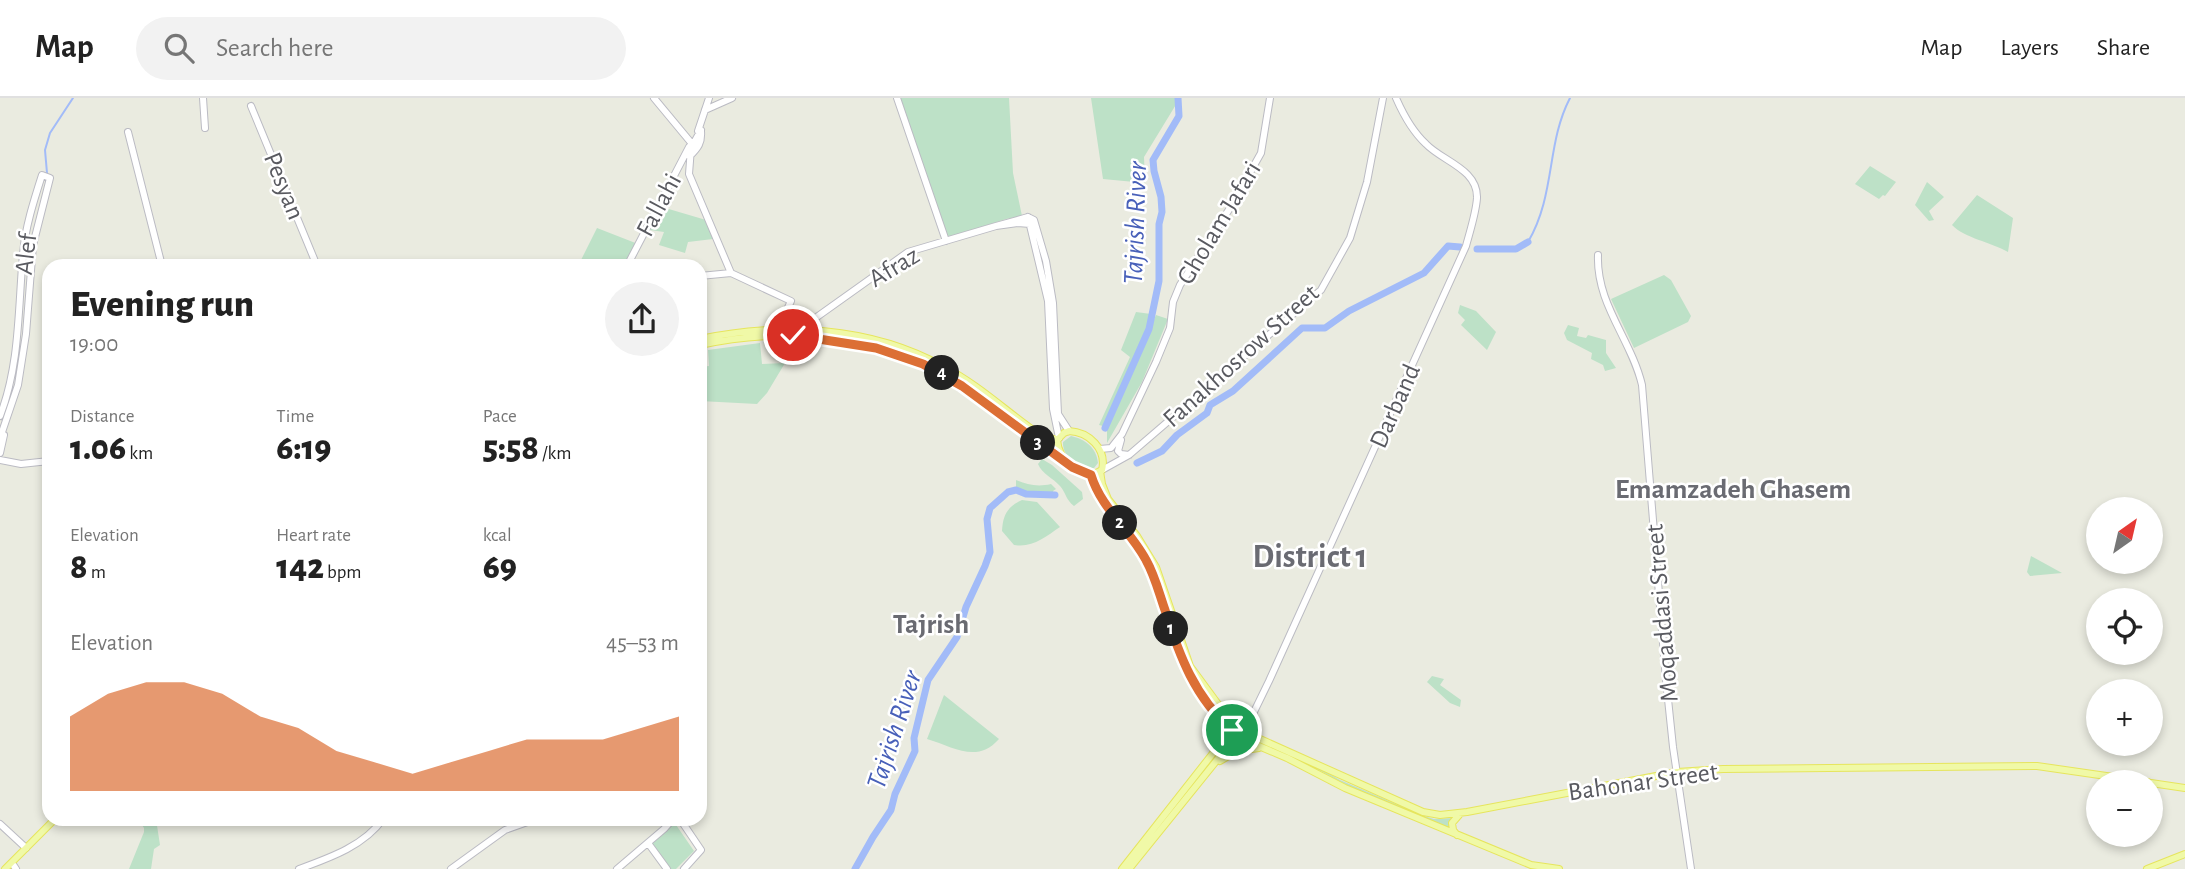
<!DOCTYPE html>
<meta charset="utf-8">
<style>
body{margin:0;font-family:"Alegreya Sans",sans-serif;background:#f2f2f2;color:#222;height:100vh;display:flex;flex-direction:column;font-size:26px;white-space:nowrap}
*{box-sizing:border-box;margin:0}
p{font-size:23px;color:#767676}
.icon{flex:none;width:38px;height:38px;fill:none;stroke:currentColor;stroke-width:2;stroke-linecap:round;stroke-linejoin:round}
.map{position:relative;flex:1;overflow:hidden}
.sheet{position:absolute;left:42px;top:161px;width:665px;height:567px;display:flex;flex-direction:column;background:#fff;border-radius:21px;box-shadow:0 4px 10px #0003}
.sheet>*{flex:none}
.needle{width:46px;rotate:34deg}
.controls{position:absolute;left:2086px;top:399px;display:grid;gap:14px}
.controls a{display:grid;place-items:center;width:77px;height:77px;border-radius:50%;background:#fff;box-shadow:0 4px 10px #0003;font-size:35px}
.pin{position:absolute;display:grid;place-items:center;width:60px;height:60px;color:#fff;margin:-30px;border:4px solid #fff;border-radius:50%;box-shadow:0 2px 7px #0007}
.km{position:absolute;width:35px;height:35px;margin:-18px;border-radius:50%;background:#222;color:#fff;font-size:19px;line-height:35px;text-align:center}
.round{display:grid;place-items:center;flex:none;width:74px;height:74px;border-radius:37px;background:#f2f2f2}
.headline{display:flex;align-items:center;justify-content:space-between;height:119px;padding:0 28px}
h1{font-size:38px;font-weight:800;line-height:52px}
.metrics{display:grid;grid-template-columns:repeat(3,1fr);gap:10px;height:119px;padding:7px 28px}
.metrics div{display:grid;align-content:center}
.metrics b{font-size:35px;font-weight:800}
.metrics small{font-size:19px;font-weight:400}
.metrics p{font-size:19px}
.chart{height:196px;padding:14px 28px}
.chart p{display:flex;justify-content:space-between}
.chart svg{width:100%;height:126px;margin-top:7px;fill:#dc6f35;opacity:.7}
header{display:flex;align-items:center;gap:42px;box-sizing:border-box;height:98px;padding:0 35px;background:#fff;border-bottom:2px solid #e0e0e0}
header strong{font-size:33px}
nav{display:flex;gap:38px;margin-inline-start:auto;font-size:24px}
.search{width:490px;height:63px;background:#f2f2f2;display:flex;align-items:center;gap:18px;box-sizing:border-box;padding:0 24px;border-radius:38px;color:#767676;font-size:26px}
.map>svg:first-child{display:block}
</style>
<header>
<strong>Map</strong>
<div class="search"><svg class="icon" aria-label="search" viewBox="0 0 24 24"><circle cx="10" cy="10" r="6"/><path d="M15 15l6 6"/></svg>Search here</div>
<nav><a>Map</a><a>Layers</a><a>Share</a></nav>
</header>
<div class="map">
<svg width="2185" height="771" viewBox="0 0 2185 771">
<rect width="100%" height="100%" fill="#eaebe0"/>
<path fill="#bde1c7" d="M 899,0 L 1009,0 L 1013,75 L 1022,118 L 1006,121 L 948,140 Z
M 1091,0 L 1180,0 L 1144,59 L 1145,85 L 1103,81 Z
M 1870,68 L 1896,84 L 1885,98 L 1883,97 L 1879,101 L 1855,86 Z
M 1927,84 L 1944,99 L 1929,113 L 1934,122 L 1929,123 L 1915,107 Z
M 1977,97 L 2013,120 L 2008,154 C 1991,144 1964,140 1952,127 Z
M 662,109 L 706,122 L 713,141 L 688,144 L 685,155 L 659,147 L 664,134 L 650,132 Z
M 597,130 L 638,146 L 627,168 L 578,168 Z
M 1664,177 L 1671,182 L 1691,218 L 1688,224 L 1634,250 L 1611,201 Z
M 1460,207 L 1476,213 L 1496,234 L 1487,252 L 1461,227 L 1465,222 L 1458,215 Z
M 1136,214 L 1151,216 L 1148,228 L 1103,328 L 1099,327 L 1130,259 L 1121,252 Z
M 1156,217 L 1168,221 L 1142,284 L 1107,345 L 1107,330 Z
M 1568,227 L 1579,230 L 1577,238 L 1586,240 L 1588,237 L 1606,242 L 1606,255 L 1616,270 L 1605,273 L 1603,267 L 1591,261 L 1592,255 L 1567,242 L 1564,235 Z
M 760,245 L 762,266 L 785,265 L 767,295 L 757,306 L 700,303 L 700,269 L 709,268 L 708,252 Z
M 1071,338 C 1085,341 1097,350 1098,365 L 1094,370 C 1080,374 1062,359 1063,344 Z
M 1042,361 L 1052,367 L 1082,394 L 1083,401 L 1074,408 C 1066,402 1066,395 1060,388 C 1053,380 1042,376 1038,366 Z
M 1016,382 C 1028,387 1038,389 1051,386 L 1056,391 L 1053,393 L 1054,396 C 1042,399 1028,395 1016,391 Z
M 1022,402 L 1037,404 L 1060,429 C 1045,439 1033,450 1014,447 L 1002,433 C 1003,417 1007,409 1022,402 Z
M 2031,458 L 2062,475 L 2030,478 L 2027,474 Z
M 1432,578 L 1444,581 L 1440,587 L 1461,602 L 1460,609 L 1450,605 L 1427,584 Z
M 944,597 L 999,641 C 977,666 954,649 927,641 Z
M 1250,640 L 1298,658 L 1340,682 L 1424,718 L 1434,721 L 1453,720 L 1451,733 L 1347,687 L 1290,657 L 1250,641 Z
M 138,721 L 156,721 L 160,747 L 154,751 L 151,771 L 129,771 L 144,734 L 144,730 Z
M 674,724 L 694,753 L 676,771 L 670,771 L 651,746 Z"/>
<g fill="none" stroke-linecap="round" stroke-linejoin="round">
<path stroke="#a2bbf8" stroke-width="2" d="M 47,75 L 45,52 L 50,35 L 73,0
M 1528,144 C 1556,96 1546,46 1570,0"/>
<path stroke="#a2bbf8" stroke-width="7" d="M 1477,151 L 1516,151 L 1528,144
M 1105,330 L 1149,231 L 1159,183 L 1159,126 L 1162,114 L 1161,99 L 1154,73 L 1153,62 L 1179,18 L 1178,0
M 1137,365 L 1162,353 L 1177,337 L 1207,315 L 1210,307 L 1233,293 L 1302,230 L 1325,230 L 1349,213 L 1424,175 L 1448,148 L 1460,149
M 855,771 L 873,739 L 891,712 L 895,696 L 915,653 L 914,640 L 928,582 L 957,539 L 966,509 L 985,468 L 990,454 L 987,421 L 990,410 L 1008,394 L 1016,392 L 1026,396 L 1055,397"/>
<defs>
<path id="secondary" d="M 203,0 L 205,30
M 654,0 L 693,47
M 897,0 L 946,143
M 251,8 L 317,168
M 705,12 L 732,0
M 701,32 L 691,50 L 689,76 L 731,175 L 791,203 L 778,231
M 698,33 L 709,0
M 128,34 L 162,168
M 690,58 C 698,50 702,45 701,33
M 1028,119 L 1034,122 L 1046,163 L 1053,205 L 1058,316 L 1069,333
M 1028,119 L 1048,203 L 1053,311 L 1059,340
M 1028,119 L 996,128 L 1018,125 L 1030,126
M 1598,157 C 1596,206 1631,241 1642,287 L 1666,582 L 1673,649 L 1691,771
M 627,168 L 689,49
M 700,178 L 731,175
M 803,232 L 814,221 L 908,154 L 996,128
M 0,318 C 20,266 18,211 23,156 C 25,130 34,102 42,77 L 50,80 L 33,147 L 26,236 L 18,287 L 0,340
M 1121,342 L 1118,353 L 1121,356 L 1129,357
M 1100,351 L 1111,350 L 1122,336 L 1156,264 L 1170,230 L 1173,204 L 1180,187 L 1230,110 L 1261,55 L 1270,0
M 0,355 L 4,337
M 0,362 L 21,366 L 49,363
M 1102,372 L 1129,357 L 1321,192 L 1350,140 L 1367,84 L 1383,0
M 1242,632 L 1251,620 L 1269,583 L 1466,148 C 1470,133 1476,115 1477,100 C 1478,71 1442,63 1426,46 C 1413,34 1403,16 1396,0
M 680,721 L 701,752 L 684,771
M 0,726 L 26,750
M 648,745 L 667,771
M 14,768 L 16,771
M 299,771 C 329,760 364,748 383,721
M 451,771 L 505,732 L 536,721
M 617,771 L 664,731 L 673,721"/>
<path id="primary" d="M 700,241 C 780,224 871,228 944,269 C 979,287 1008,315 1040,337 L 1057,342
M 700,247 C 780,230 873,234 945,277 C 988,302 1024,337 1066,364
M 1069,333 C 1089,334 1107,351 1102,372 C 1082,385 1058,362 1057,342 L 1064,335 Z
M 1100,373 L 1102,386 L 1108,401 L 1137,438 L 1156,469 L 1190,568 L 1229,621 L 1251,637 L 1423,714 L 1440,717 L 1467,714 L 1677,674 L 1723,671 L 2037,668 L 2148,684
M 1091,377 L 1097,394 L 1133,441 L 1151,471 L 1189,578 L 1212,611 L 1229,630 L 1247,643 L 1287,660 L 1345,690 L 1531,767 L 1559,771
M 1214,616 L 1218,637 L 1214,649
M 1220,663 L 1237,653 L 1259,650
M 2151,685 L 2185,690
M 1457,737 L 1453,732 L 1452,725 L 1459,717
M 5,771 L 55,721
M 1122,771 L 1232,631
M 1129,771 L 1238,636
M 2147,771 L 2185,756"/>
</defs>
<use href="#secondary" stroke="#bbbbc3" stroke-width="8"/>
<use href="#primary" stroke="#e6e55d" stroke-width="8"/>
<use href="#secondary" stroke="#fff" stroke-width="6"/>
<use href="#primary" stroke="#f0f9a7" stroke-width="6"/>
</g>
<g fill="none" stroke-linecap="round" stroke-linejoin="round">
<defs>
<path id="route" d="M 793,237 L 876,250 L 923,266 L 962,288 L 1072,369 L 1091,377 C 1101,410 1130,432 1146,462 C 1155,478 1159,495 1165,512 C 1179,557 1195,600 1232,632"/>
</defs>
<use href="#route" stroke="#fff" stroke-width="14"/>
<use href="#route" stroke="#dc6f35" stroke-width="9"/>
</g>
<g text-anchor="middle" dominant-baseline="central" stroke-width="5" stroke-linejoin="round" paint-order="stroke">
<g font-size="26" fill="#595a60" stroke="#fff">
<text transform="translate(284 88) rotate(68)">Pesyan</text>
<text transform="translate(659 107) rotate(-62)">Fallahi</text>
<text transform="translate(1219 125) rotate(-59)">Gholam Jafari</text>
<text transform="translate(26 156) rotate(-83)">Alef</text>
<text transform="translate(894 169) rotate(-31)">Afraz</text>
<text transform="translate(1241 258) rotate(-42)">Fanakhosrow Street</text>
<text transform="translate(1395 308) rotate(-66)">Darband</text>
<text transform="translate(1662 515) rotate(-95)">Moqaddasi Street</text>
<text transform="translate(1643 684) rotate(-8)">Bahonar Street</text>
</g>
<g font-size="28" font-style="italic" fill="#4860b9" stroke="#fff">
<text transform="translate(1136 125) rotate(-88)">Tajrish River</text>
<text transform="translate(895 632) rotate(-72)">Tajrish River</text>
</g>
<g font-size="28" font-weight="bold" fill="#6a6b72" stroke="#fff">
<text x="1733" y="392">Emamzadeh Ghasem</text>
<text x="931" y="527">Tajrish</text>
</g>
<g font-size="33" font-weight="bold" fill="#6a6b72" stroke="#fff">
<text x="1310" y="459">District 1</text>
</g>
</g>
</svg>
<div class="controls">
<a><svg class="needle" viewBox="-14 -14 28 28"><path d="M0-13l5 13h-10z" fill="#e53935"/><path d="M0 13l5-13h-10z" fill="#767676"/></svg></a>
<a><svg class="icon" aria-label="locate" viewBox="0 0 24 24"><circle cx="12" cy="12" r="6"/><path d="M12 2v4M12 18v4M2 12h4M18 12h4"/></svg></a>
<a>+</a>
<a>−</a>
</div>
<div class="pin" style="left:1232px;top:632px;background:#1e9e55"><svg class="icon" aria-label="arrive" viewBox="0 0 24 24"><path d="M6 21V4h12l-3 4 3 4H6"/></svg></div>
<div class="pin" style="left:793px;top:237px;background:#d93025"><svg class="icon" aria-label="check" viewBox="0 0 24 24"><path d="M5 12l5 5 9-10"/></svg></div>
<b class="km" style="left:1171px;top:531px">1</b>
<b class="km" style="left:1120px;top:425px">2</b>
<b class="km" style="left:1038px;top:345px">3</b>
<b class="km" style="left:942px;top:275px">4</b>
<section class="sheet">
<div class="headline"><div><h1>Evening run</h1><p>19:00</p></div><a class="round"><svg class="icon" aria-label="share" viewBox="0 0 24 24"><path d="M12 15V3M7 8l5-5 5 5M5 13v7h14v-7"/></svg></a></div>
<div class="metrics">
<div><p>Distance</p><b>1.06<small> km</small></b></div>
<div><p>Time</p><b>6:19</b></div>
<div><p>Pace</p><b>5:58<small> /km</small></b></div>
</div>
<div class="metrics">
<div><p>Elevation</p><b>8<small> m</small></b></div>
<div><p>Heart rate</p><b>142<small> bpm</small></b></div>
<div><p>kcal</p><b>69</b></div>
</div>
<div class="chart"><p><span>Elevation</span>45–53 m</p>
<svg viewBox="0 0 160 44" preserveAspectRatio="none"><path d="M0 44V18L10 10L20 6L30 6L40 10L50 18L60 22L70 30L80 34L90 38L100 34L110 30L120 26L130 26L140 26L150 22L160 18V44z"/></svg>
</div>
</section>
</div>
